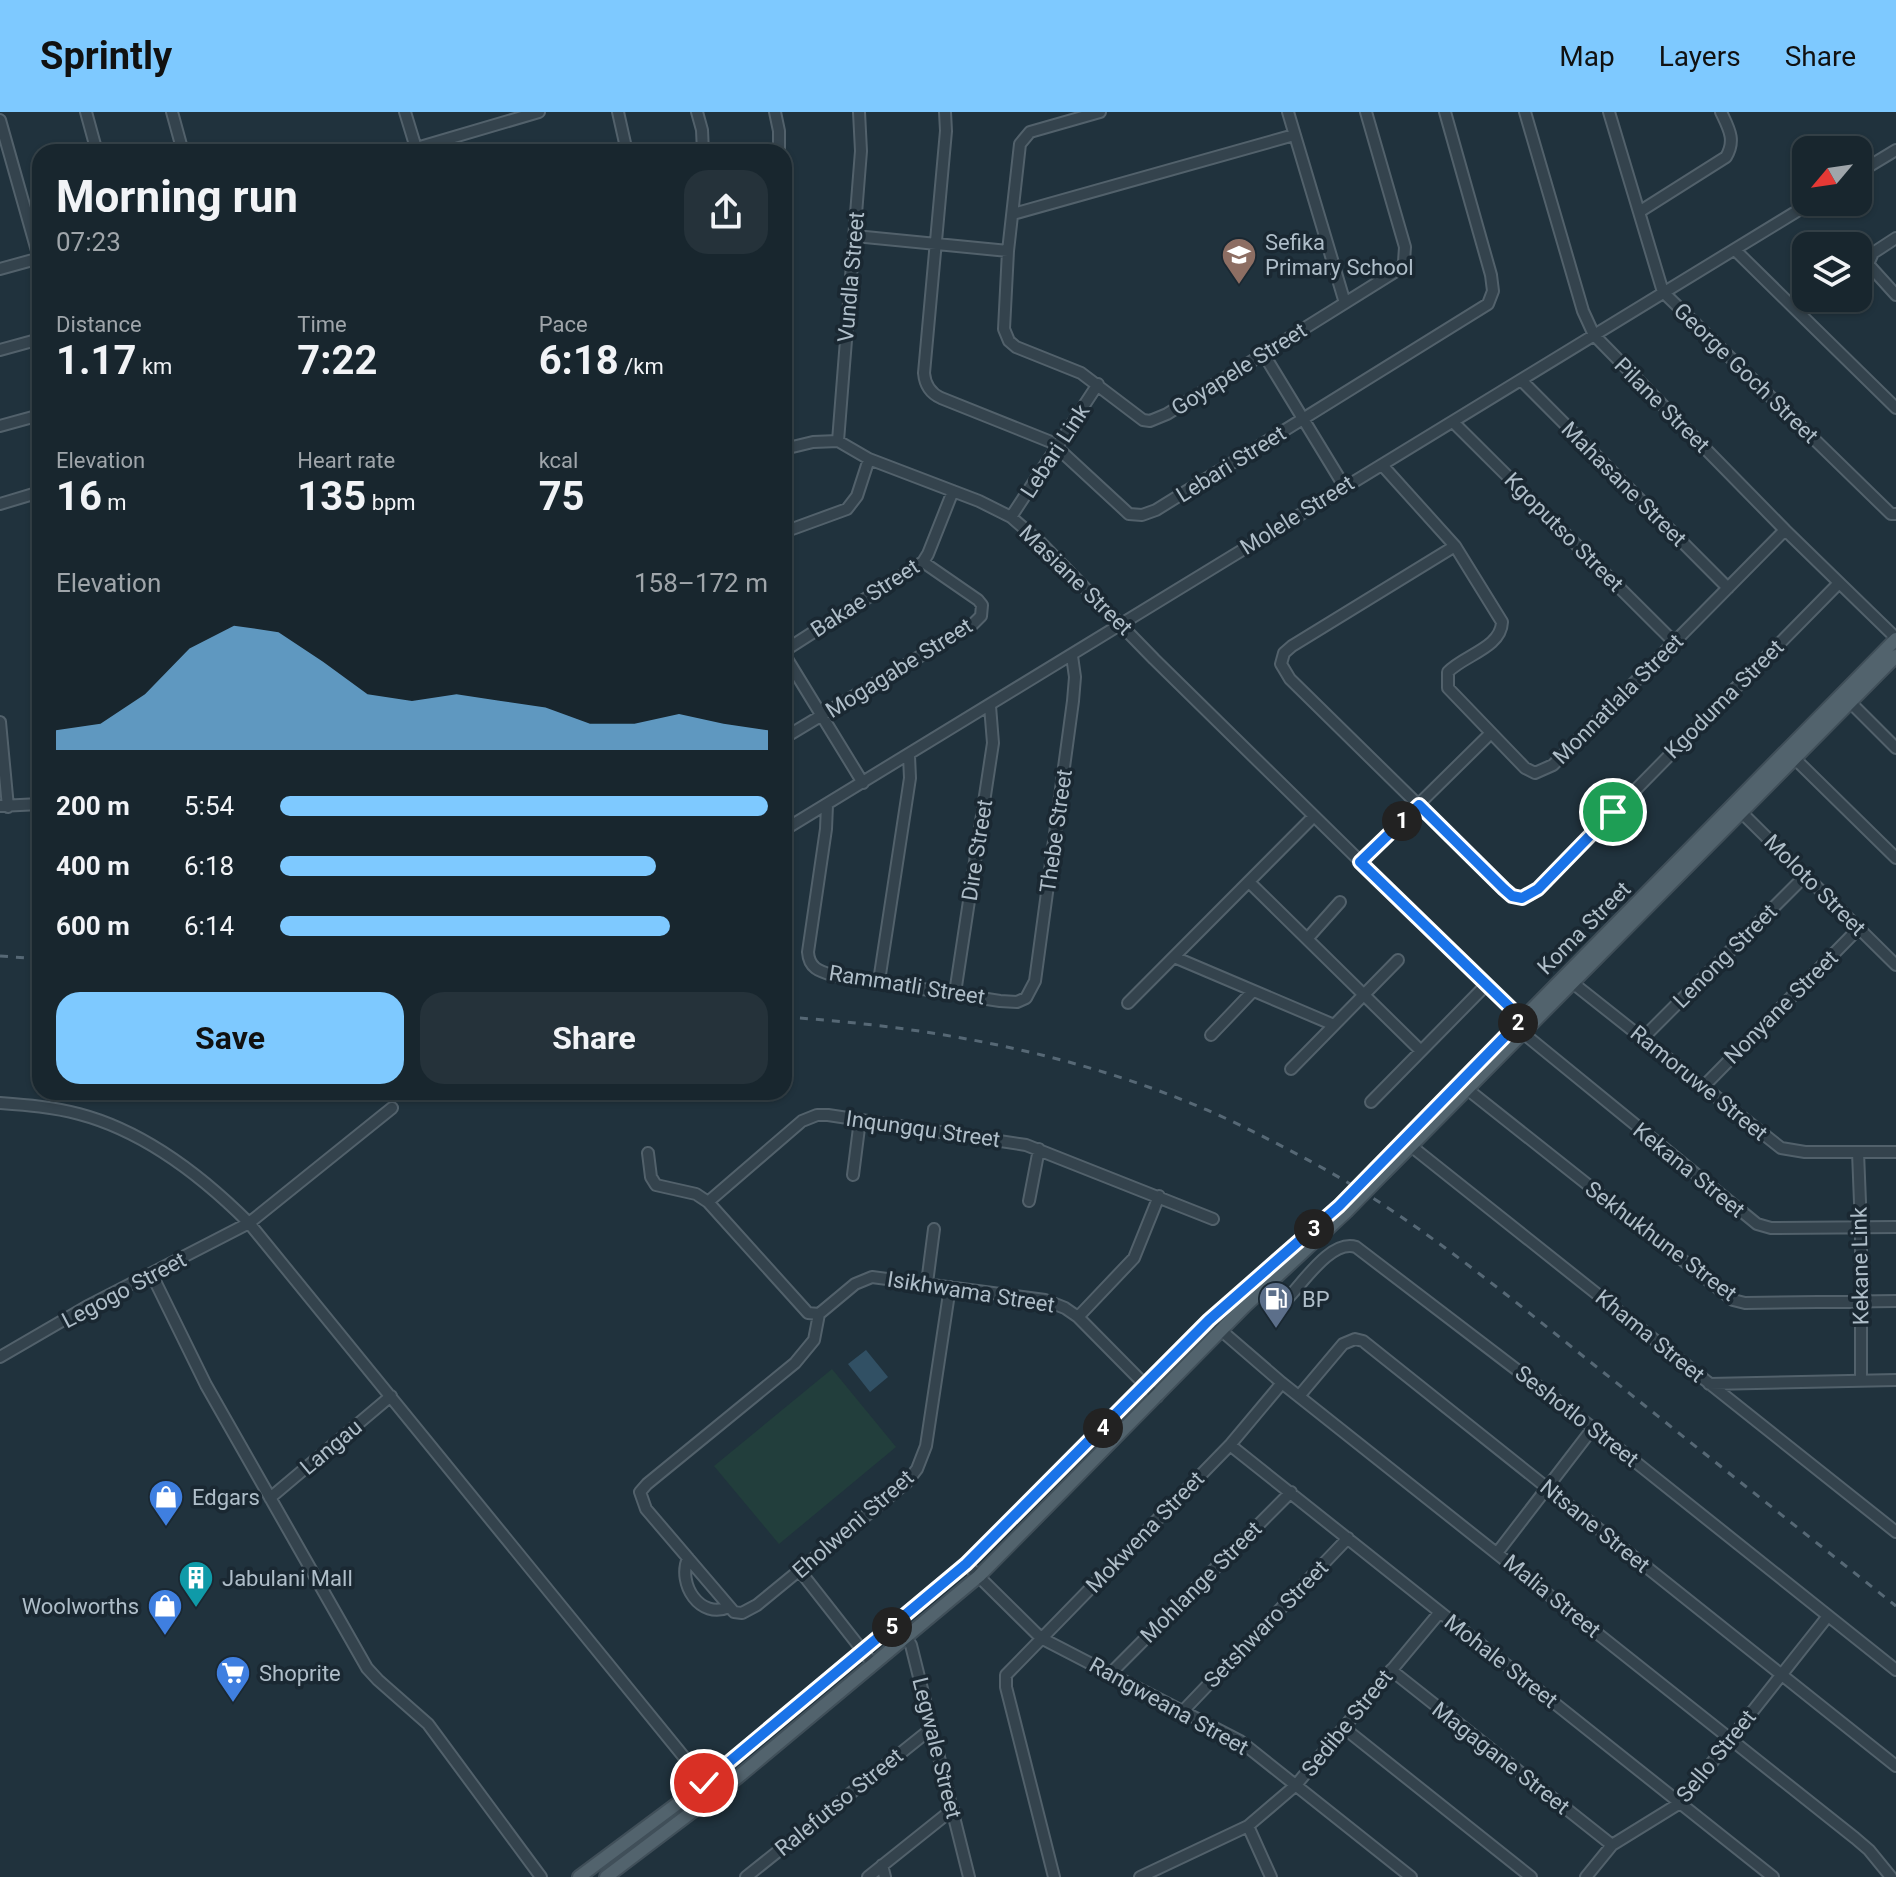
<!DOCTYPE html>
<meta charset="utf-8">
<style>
body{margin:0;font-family:Roboto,sans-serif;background:#25323a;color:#f1f3f6;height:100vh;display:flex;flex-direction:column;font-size:30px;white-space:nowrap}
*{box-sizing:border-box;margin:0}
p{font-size:26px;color:#9fa5aa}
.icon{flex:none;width:44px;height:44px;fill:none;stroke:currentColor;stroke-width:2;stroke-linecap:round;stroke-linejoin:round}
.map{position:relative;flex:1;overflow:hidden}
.details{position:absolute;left:32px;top:32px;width:760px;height:956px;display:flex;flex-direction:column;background:#18262e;border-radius:24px;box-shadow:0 2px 6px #0004,0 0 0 2px #36434a}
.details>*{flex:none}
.needle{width:52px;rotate:241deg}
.fabs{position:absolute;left:1792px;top:24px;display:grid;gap:16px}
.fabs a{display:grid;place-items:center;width:80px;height:80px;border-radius:16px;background:#18262e;box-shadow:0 2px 6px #0004,0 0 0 2px #36434a;font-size:40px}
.pin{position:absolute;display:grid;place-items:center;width:68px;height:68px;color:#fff;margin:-34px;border:4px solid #fff;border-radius:50%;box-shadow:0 2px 8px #0007}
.km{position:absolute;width:40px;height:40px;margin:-20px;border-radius:50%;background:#222;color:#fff;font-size:22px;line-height:40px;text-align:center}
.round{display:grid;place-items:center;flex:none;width:84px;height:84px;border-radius:24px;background:#25323a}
.summary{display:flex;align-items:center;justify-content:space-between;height:136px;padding:0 24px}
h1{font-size:44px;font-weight:700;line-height:60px}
.stats{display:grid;grid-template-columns:repeat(3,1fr);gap:12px;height:136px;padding:8px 24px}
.stats div{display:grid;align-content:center}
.stats b{font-size:40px;font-weight:700}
.stats small{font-size:22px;font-weight:400}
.stats p{font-size:22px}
.chart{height:224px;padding:16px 24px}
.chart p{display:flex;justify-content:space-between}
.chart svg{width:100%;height:144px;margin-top:8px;fill:#7ec9ff;opacity:.7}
.action{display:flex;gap:16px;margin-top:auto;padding:16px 24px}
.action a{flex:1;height:92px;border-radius:24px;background:#7ec9ff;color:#111;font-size:32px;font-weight:700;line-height:92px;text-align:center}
.action a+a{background:#25323a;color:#f1f3f6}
ul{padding:0 24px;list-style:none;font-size:26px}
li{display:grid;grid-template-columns:128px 96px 1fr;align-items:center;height:60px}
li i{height:20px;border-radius:10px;background:#7ec9ff}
header{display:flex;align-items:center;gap:48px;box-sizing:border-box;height:112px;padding:0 40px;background:#7ec9ff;color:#111}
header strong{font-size:38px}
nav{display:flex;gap:44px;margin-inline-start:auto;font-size:28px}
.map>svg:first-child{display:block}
</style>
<header>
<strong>Sprintly</strong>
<nav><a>Map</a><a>Layers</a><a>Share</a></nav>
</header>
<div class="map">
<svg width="1896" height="1765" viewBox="0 0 1896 1765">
<rect width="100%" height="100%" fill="#20323d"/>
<path fill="#223e3c" d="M 832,1257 L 896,1335 L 779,1432 L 714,1354 Z"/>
<path fill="#315064" d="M 866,1238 L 888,1265 L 870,1280 L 848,1252 Z"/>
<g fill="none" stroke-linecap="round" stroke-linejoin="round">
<defs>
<path id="minor" d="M 86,0 L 97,40
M 172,0 L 183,40
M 405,0 L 416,36
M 618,0 L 627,40
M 697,0 L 702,18 L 703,40
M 775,0 L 779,19 L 779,40
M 945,0 L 946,19 L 924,261 C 925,273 930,281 941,286 L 1051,330 L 1129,402 L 1142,403 L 1156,398 L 1488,192 L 1493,179 L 1491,163 L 1445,0
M 1100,0 L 1030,20 L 1020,32 L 1008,139 L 1004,217 L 1009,229 L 1016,235 L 1081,261 L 1143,308 L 1150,309 L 1167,302 L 1401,156 L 1404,150 L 1405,135 L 1366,0
M 1288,0 L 1345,191
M 1525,0 L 1583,199 L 1594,223 L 1785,418 L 1896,526
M 1609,0 L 1663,180 L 1891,402 L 1896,402
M 0,8 L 39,146
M 403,40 L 539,0
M 1858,61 L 1896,38
M 1639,100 L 1726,45 C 1736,28 1729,17 1721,0
M 1013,102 L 1294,23
M 855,124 L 1008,139
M 1896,126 L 1873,141 L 1868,152 L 1896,183
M 1735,138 L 1896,296
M 0,157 L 40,146
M 0,238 L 40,227
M 1263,241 L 1344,374
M 1521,268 L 1728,476
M 1453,310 L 1675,531
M 0,314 L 40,303
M 838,329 L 861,39 L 859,0
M 784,337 L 813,330 L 838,329 L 869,347 L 979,389 L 1011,405 L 1040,430 L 1154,547 L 1525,911
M 1382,353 L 1455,434 L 1502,510 C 1501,536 1464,543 1448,560 L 1448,576 L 1525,656 L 1535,661 L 1553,653 L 1785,418
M 0,392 L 40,380
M 1011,405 L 1098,272
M 784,420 L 847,397 L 857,384 L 869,347
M 1455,434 L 1292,534 L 1284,541 L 1281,552 L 1290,567 L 1504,777 C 1517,787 1525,788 1538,777 L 1839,471
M 784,539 L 923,450 L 928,442 L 953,379
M 784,542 L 863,671
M 1847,587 L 1896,636
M 0,610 L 8,695
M 784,626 L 972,513 L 981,504 L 982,493 L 978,488 L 923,450
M 1789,641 L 1896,746
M 827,693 L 826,717 L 808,840 C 809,856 819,859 832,863 L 1000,889 L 1017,890 L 1026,886 L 1035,869 L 1073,589 L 1075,565 L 1072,544
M 0,694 L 40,692
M 1738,697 L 1896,853
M 784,718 L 1812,90
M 1360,750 L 1491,621
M 1249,770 L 1420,938
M 1307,827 L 1340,790
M 1174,845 L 1334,913
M 1569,868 L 1781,1036 L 1805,1040 L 1896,1040
M 879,869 L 910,666 L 909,644
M 955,881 L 993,631 L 990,594
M 1128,891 L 1314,704
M 1517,916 L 1757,1112 L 1771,1116 L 1896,1115
M 1211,923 L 1252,880
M 1644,925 L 1805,764
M 1291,957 L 1398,848
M 1462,973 L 1733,1188 L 1745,1191 L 1896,1189
M 1704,974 L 1859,816
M 1371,990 L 1486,873
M 0,991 C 27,993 53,995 79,1002 C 144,1019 202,1064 249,1111 L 688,1650
M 1406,1030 L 1896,1420
M 1858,1040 L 1861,1116 L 1861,1268
M 648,1041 L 651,1065 L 656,1073 L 696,1082 L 708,1090 L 808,1201 L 819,1202 L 855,1172 L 872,1165 L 1045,1188 L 1065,1196 L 1078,1205 L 1157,1285
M 853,1063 L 860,1008
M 1029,1089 L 1039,1037
M 708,1090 L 802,1009 L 817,1003 L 828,1003 L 1026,1033 L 1213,1107
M 152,1163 L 206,1273 L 367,1556 L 378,1568 L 428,1612 L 541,1765
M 1265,1168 L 1287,1187 C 1303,1171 1331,1127 1356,1135 L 1593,1316 L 1896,1558
M 927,1171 L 934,1117
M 819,1202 L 814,1228 L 795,1251 L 647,1372 L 640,1380 L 646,1397 L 734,1500 L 742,1501 L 757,1493 L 907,1370 L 917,1357 L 926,1334 L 950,1175
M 1078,1205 L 1134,1146 L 1159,1084
M 1209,1208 L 1282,1271 L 1855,1726 L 1869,1738 L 1891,1765
M 0,1245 L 86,1195 L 249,1111 L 392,996
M 1709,1272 L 1896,1268
M 1300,1283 L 1343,1232 L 1355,1227 L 1363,1229 L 1896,1654
M 1230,1333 L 1773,1765
M 270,1386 L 391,1284
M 1497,1441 L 1593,1316
M 688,1446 C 677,1472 700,1508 729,1495
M 966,1452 L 1041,1526 L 1240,1629 L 1411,1765
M 800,1459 L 873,1552
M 897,1511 L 911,1533 L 969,1765
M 1391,1558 L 1612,1733
M 1111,1561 L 1291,1380
M 1184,1598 L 1348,1426
M 1344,1616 L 1531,1765
M 1248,1714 L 1271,1765
M 882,1753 L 885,1765
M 746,1765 L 932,1616
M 868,1765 L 953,1697
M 1054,1765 L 1006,1575 L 1006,1563 L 1230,1333 L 1282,1271
M 1140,1765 L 1248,1714 L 1296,1673 L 1440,1500
M 1586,1765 L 1612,1733 L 1680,1691 L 1828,1504"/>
<path id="major" d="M 1377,1055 L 1896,527
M 1385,1060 L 1896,544
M 579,1765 L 697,1677 L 966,1452 L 1209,1208 L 1339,1094
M 606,1765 L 738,1665 L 979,1464 L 1245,1194 L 1346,1100"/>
</defs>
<use href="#minor" stroke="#52616b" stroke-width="14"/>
<use href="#major" stroke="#404f59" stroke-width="16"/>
<use href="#minor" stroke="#34434d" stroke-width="10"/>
<use href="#major" stroke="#52636d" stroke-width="12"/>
<path stroke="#566875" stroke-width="3" stroke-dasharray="8 8" stroke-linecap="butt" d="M 0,844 L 40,847
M 784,905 C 942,915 1103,946 1246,1016 C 1284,1035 1323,1055 1360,1078 C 1449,1133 1531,1203 1613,1268 C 1707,1344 1802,1419 1896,1494"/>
<defs>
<path id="major-bridge" d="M 1339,1094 L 1377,1055
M 1346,1100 L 1385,1060"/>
</defs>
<use href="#major-bridge" stroke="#404f59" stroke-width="16" stroke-linecap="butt"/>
<use href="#major-bridge" stroke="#52636d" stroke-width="12"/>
</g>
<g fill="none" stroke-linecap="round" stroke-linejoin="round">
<defs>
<path id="route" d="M 704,1671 L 966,1452 L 1209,1208 L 1339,1094 L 1522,907 L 1360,750 L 1419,693 L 1504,777 L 1512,784 L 1522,786 L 1538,777 L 1613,700"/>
</defs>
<use href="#route" stroke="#fff" stroke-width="16"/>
<use href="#route" stroke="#1a73e8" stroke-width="10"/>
</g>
<defs>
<symbol id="school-pin" viewBox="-11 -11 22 30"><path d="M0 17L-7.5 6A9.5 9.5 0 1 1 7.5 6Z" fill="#8d6e63" stroke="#1a2832"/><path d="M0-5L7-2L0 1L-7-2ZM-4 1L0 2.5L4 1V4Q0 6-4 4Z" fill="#fff"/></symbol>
<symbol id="fuel-pin" viewBox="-11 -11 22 30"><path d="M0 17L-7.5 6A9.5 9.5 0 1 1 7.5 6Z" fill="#5c6f8a" stroke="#1a2832"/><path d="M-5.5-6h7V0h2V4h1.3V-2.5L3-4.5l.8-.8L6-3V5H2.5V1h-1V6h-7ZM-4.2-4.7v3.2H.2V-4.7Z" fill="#fff"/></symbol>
<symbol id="shop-pin" viewBox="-11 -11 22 30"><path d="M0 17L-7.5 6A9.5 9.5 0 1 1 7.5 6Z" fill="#3f7fe0" stroke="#1a2832"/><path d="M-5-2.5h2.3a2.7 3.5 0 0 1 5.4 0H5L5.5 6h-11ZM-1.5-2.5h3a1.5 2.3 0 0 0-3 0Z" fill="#fff"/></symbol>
<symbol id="building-pin" viewBox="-11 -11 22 30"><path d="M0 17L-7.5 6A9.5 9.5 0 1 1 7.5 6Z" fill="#0f9aa8" stroke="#1a2832"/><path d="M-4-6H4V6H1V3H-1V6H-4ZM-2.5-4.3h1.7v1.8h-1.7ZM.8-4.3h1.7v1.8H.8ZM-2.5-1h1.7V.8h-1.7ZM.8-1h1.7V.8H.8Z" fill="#fff"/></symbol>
<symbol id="supermarket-pin" viewBox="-11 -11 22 30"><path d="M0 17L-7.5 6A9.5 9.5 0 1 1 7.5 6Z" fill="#3f7fe0" stroke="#1a2832"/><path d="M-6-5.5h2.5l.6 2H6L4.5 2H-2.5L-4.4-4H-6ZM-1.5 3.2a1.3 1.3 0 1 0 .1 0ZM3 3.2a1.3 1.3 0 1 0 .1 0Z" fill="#fff"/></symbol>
</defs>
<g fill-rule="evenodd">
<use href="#school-pin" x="1219" y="123" width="40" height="54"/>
<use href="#fuel-pin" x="1256" y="1167" width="40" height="54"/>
<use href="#shop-pin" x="146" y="1365" width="40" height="54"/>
<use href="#building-pin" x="176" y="1446" width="40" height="54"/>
<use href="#shop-pin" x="145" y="1474" width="40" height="54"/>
<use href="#supermarket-pin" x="213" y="1541" width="40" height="54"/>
</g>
<g text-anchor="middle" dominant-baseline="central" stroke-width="7" stroke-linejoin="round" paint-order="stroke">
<g font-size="22" fill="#afbec9" stroke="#1a2832" text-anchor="start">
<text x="1265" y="130">Sefika<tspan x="1265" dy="25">Primary School</tspan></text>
<text x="1302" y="1187">BP</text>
<text x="192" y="1385">Edgars</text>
<text x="222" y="1466">Jabulani Mall</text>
<text x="139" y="1494" text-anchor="end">Woolworths</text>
<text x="259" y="1561">Shoprite</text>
</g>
<g font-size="22" fill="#afbec9" stroke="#1a2832">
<text transform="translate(851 165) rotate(-85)">Vundla Street</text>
<text transform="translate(1239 257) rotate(-32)">Goyapele Street</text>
<text transform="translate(1746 261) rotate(44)">George Goch Street</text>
<text transform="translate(1662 293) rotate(45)">Pilane Street</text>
<text transform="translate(1055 339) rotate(-57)">Lebari Link</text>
<text transform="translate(1231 352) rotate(-32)">Lebari Street</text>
<text transform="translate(1624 372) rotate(45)">Mahasane Street</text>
<text transform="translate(1297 403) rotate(-32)">Molele Street</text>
<text transform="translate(1564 420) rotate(45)">Kgoputso Street</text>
<text transform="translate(1076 468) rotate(44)">Masiane Street</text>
<text transform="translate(865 486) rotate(-33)">Bakae Street</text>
<text transform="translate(899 556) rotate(-32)">Mogagabe Street</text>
<text transform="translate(1618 587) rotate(-45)">Monnatlala Street</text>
<text transform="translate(1724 587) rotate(-45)">Kgoduma Street</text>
<text transform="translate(1056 719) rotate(-82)">Thebe Street</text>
<text transform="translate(977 738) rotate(-81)">Dire Street</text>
<text transform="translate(1815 773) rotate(45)">Moloto Street</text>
<text transform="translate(1584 816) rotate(-45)">Koma Street</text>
<text transform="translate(1725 844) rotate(-45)">Lenong Street</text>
<text transform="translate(907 873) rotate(9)">Rammatli Street</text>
<text transform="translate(1781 895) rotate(-45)">Nonyane Street</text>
<text transform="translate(1699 971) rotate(39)">Ramoruwe Street</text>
<text transform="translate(923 1017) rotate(8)">Inqungqu Street</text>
<text transform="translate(1689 1058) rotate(39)">Kekana Street</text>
<text transform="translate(1661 1129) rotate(37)">Sekhukhune Street</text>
<text transform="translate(1860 1154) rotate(-91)">Kekane Link</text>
<text transform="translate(124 1178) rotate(-28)">Legogo Street</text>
<text transform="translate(971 1180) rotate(9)">Isikhwama Street</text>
<text transform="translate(1650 1224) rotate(39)">Khama Street</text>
<text transform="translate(1577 1304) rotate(38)">Seshotlo Street</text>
<text transform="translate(331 1335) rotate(-40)">Langau</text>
<text transform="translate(853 1412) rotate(-41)">Eholweni Street</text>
<text transform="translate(1595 1414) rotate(39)">Ntsane Street</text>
<text transform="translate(1145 1420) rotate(-46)">Mokwena Street</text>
<text transform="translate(1201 1470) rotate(-45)">Mohlange Street</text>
<text transform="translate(1552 1484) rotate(39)">Malia Street</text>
<text transform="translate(1266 1512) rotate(-46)">Setshwaro Street</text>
<text transform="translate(1501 1549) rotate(38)">Mohale Street</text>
<text transform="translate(1169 1594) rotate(29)">Rangweana Street</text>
<text transform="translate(1347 1611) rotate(-51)">Sedibe Street</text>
<text transform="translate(937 1636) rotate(76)">Legwale Street</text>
<text transform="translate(1716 1644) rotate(-51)">Sello Street</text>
<text transform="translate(1501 1646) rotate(38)">Magagane Street</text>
<text transform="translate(839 1690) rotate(-39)">Ralefutso Street</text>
</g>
</g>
</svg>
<div class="fabs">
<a><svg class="needle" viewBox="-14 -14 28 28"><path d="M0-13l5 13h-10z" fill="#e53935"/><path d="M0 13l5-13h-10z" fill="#9fa5aa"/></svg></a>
<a><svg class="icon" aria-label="layers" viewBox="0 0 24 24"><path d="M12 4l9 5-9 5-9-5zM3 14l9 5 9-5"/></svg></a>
</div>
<div class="pin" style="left:1613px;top:700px;background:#1e9e55"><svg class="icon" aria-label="arrive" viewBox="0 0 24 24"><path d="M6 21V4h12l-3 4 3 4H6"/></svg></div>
<div class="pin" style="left:704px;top:1671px;background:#d93025"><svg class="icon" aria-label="check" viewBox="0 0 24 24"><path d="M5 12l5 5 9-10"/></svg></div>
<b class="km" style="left:1402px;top:709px">1</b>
<b class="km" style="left:1518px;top:911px">2</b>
<b class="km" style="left:1314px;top:1117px">3</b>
<b class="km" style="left:1103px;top:1316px">4</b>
<b class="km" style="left:892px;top:1515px">5</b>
<section class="details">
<div class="summary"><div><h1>Morning run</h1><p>07:23</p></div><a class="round"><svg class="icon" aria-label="share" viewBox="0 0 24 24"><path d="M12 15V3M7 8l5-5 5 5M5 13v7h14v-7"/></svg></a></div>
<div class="stats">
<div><p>Distance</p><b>1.17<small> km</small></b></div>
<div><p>Time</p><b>7:22</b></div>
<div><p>Pace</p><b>6:18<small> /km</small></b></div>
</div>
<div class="stats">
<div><p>Elevation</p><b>16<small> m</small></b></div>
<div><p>Heart rate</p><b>135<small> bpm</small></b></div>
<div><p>kcal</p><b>75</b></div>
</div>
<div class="chart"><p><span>Elevation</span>158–172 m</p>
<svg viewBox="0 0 160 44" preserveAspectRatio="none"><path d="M0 44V38L10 36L20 27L30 13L40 6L50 8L60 17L70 27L80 29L90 27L100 29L110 31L120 36L130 36L140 33L150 36L160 38V44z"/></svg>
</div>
<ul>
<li><b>200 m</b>5:54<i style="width:100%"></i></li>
<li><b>400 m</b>6:18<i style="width:77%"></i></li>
<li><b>600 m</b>6:14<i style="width:80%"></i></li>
</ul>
<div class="action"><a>Save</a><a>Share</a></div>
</section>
</div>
